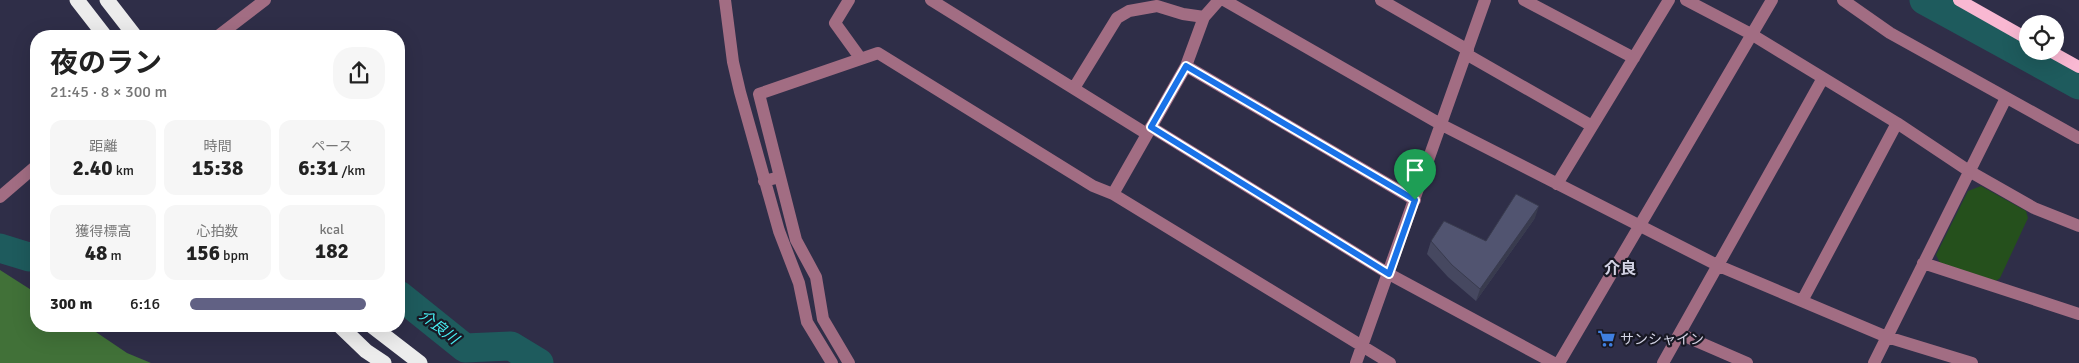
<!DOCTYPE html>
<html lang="ja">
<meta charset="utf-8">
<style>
body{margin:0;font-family:Signika,"Noto Sans JP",sans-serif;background:#f6f6f6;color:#222;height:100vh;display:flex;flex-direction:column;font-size:19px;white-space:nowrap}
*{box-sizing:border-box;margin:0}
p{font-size:16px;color:#767676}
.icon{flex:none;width:28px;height:28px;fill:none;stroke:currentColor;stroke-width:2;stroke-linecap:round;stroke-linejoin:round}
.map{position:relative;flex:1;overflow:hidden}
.sheet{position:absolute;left:30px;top:30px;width:375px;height:302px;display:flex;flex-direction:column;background:#fff;border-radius:20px;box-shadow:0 5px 20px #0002}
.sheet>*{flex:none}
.fabs{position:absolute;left:2019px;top:15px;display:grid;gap:10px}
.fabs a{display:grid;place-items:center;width:45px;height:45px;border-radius:50%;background:#fff;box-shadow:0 5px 20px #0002;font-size:25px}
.pin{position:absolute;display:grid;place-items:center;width:42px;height:42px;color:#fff;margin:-51px -21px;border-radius:50% 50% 50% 0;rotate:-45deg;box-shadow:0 0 5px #0007}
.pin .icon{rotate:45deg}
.round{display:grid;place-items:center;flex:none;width:52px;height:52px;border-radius:20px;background:#f6f6f6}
.head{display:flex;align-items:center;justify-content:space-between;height:85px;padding:0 20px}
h1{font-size:28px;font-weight:700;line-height:38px}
.stats{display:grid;grid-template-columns:repeat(3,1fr);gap:8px;height:85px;padding:5px 20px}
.stats div{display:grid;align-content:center;border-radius:12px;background:#f6f6f6;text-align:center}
.stats b{font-size:21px;font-weight:700}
.stats small{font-size:14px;font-weight:400}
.stats p{font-size:14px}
ul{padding:0 20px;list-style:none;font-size:16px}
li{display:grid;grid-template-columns:80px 60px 1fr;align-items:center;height:38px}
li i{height:12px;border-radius:6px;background:#616184}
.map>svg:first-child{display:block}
</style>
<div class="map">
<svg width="2079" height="363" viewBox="0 0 2079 363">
<rect width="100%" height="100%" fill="#2f2e48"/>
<path fill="#25501c" d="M 1981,186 L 2026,211 L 2028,218 L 2000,278 L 1996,281 L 1940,263 L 1936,255 L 1968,191 Z"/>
<path fill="#417138" d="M 0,270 L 36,293 L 36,326 L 87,326 L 127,353 L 151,363 L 0,363 Z"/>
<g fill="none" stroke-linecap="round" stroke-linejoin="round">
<path stroke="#1e5b5d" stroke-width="29" d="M 1924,0 L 2079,85
M 0,248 L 29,257 L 36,256
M 399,295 L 465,348 L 511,346 L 539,363"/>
<path stroke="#a26d83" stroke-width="12" d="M 725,0 L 733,62 L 740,92 L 779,231 L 799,283 L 807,322 L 832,363
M 849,0 L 835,23 L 861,59
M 931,0 L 1147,134
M 1224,0 L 1442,125 L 1719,266 L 1887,337 L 1972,363
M 1381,0 L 1468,50
M 1524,0 L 1634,58
M 1686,0 L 1751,34 L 1897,123 L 1969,171 L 2034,208 L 2079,226
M 1843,0 L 1890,33 L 2079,138
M 218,36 L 265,0
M 1466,54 L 1592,126
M 1186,66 L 1415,200
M 1074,88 L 1117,18 L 1129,11 L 1157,6 L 1183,14 L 1204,17
M 1151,127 L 1389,274 L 1554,363
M 780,177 L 796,240 L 816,277 L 823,319 L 849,363
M 764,181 L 780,177 L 759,94 L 878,53 L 1093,186 L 1113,194 L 1390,363
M 1557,184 L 1669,0
M 1113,194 L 1186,66 L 1204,17 L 1219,0
M 0,197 L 36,166
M 1923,263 L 2079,314
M 1802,301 L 1897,123
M 1680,334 L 1747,363
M 1356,363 L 1485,0
M 1559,363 L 1772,0
M 1663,363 L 1823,78
M 1874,363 L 2006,98"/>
<path stroke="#f9b8d2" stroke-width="12" d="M 1959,0 L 2028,39
M 2050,51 L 2079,67"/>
<path stroke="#ececec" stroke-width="15" d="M 77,0 L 105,36
M 107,0 L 135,36
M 340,326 L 366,351 L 384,363
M 372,326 L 420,363"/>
</g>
<path fill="#464860" d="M 1535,218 L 1476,301 L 1448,277 L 1427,254 L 1431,241 L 1486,241 Z"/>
<path fill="#393b4e" d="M 1539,206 L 1535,218 L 1476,301 L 1480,289 Z"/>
<path fill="#515470" stroke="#393b4e" d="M 1516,194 L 1539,206 L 1480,289 L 1452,265 L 1431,241 L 1444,221 L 1486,241 Z"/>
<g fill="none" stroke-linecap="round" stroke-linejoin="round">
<defs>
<path id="route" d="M 1186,66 L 1415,200 L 1389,274 L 1151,127 Z"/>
</defs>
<use href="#route" stroke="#fff" stroke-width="10"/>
<use href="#route" stroke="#1a73e8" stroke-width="6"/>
</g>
<defs>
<symbol id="supermarket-bare" viewBox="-9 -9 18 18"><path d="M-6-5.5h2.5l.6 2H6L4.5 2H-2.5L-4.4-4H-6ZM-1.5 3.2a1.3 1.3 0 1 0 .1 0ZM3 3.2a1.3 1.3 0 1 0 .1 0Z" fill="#3f7fe0" stroke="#181824" stroke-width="2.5" paint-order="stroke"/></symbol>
</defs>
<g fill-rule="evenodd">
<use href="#supermarket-bare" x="1594" y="326" width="25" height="25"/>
</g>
<g text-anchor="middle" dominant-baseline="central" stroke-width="4.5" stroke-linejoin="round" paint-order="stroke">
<g font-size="14" fill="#d4d4e5" stroke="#181824" text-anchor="start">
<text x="1620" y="339">サンシャイン</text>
</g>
<g font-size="15" font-style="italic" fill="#47eef2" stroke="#181824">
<text transform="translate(439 327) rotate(38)">介良川</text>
</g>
<g font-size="16" font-weight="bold" fill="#d4d4e5" stroke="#181824">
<text x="1620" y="269">介良</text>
</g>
</g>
</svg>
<div class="fabs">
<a><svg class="icon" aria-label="locate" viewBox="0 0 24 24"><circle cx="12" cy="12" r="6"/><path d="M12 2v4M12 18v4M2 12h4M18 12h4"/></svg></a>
</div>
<div class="pin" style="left:1415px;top:200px;background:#1e9e55"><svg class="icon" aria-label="arrive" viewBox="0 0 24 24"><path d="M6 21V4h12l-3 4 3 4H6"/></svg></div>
<section class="sheet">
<div class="head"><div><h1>夜のラン</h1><p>21:45 · 8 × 300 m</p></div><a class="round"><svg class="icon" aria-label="share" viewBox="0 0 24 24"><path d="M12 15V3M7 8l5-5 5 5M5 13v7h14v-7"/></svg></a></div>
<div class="stats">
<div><p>距離</p><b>2.40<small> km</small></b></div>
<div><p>時間</p><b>15:38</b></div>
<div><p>ペース</p><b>6:31<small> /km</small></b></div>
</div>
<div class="stats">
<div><p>獲得標高</p><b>48<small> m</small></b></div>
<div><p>心拍数</p><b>156<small> bpm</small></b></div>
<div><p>kcal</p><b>182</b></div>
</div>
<ul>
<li><b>300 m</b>6:16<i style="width:90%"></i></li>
</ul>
</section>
</div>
